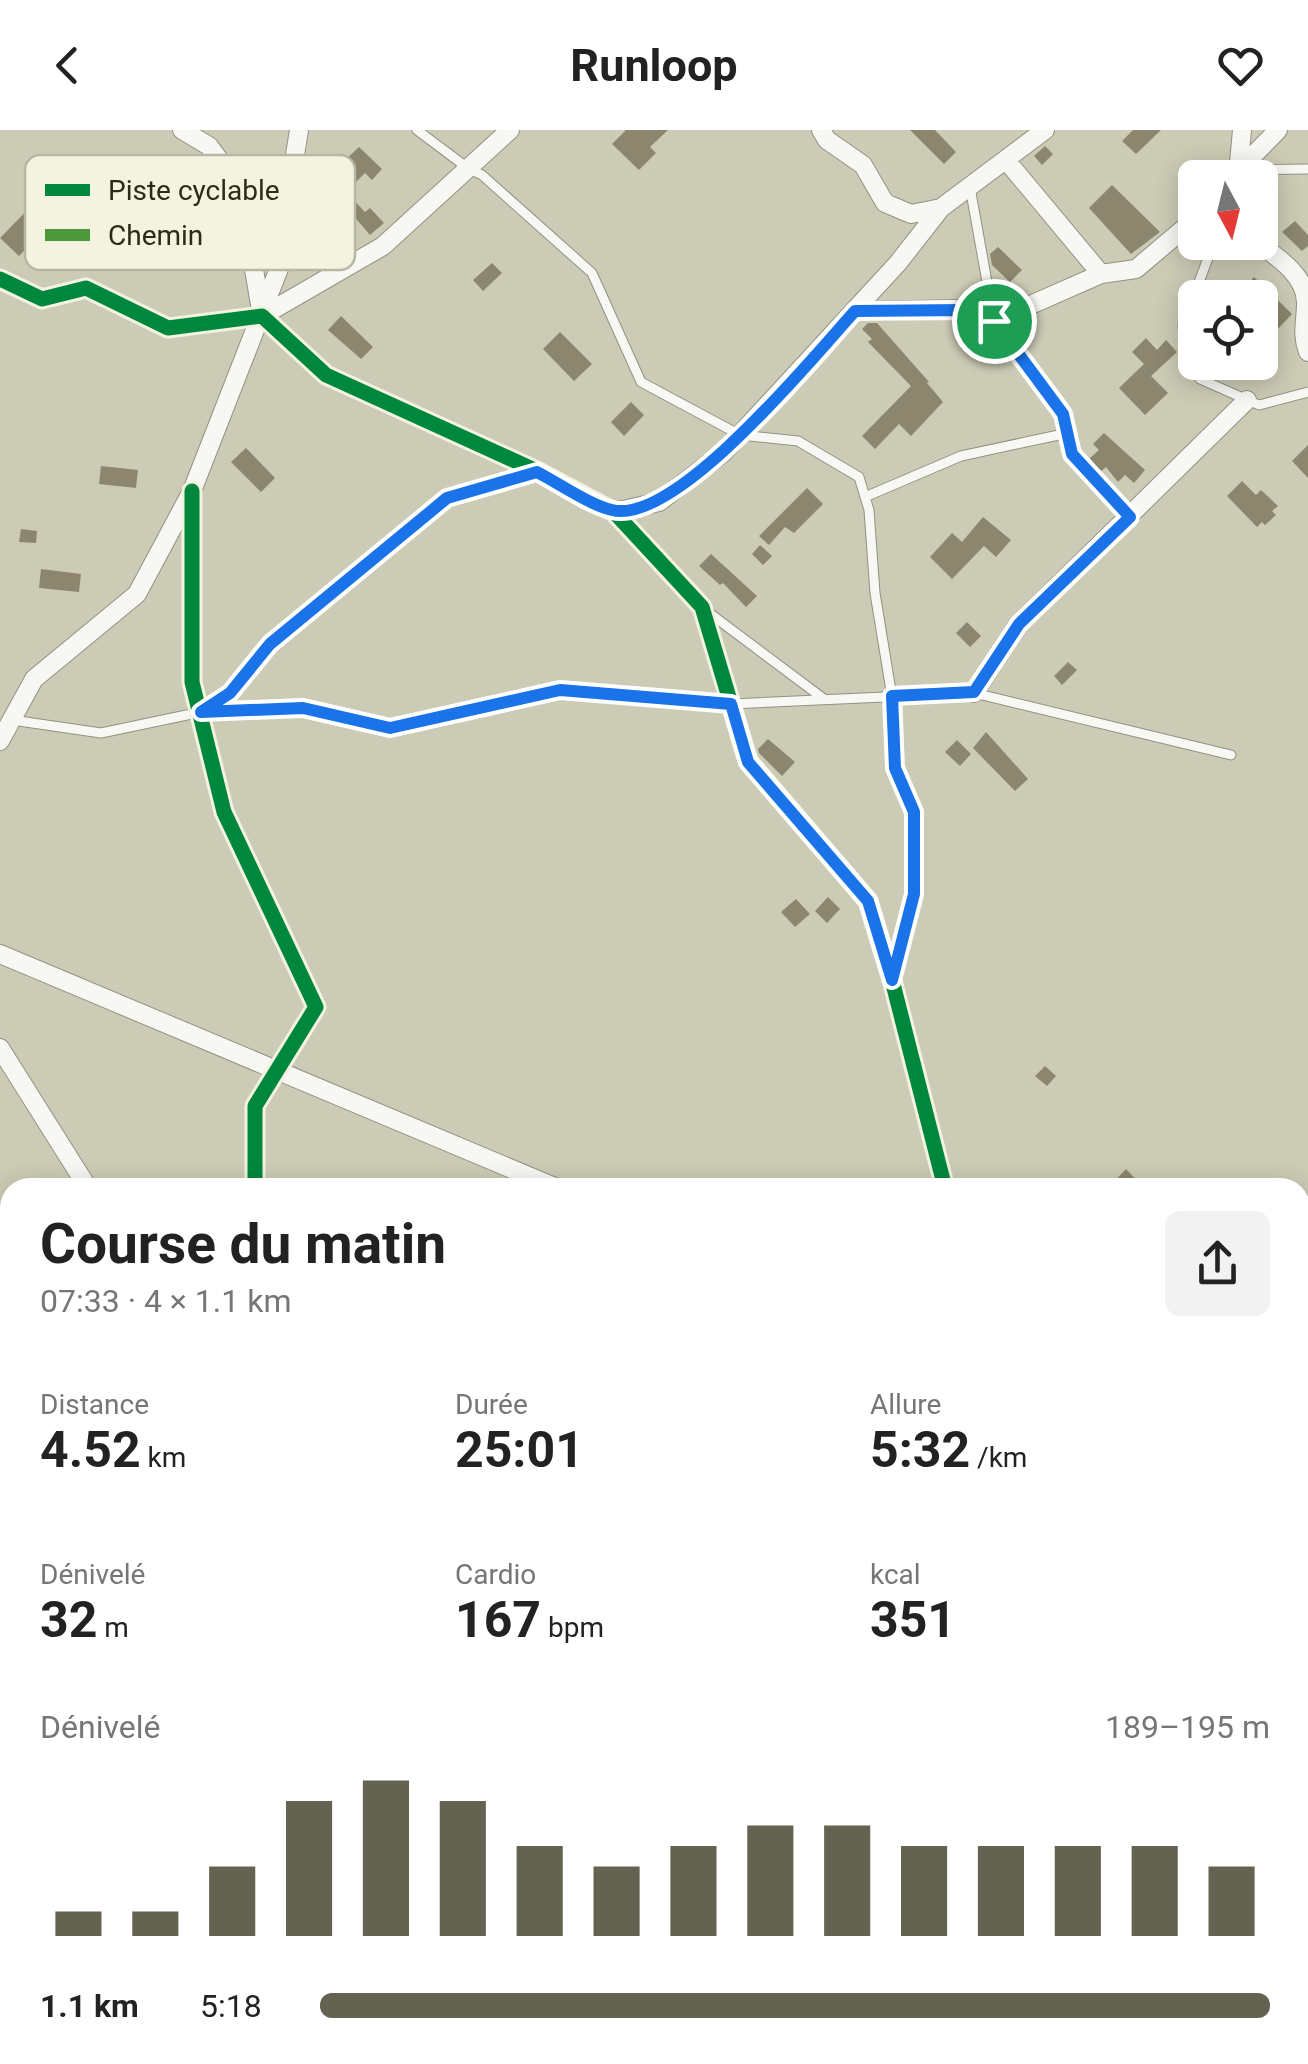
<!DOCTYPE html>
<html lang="fr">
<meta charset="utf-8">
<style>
body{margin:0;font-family:Roboto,sans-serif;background:#f2f2f2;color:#222;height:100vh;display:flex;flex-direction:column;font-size:38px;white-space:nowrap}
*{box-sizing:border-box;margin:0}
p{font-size:32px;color:#767676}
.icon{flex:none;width:55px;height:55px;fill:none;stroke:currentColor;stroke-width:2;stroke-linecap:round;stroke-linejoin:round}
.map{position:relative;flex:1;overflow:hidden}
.drawer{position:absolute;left:0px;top:1048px;width:1310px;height:888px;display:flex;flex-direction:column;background:#fff;border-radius:30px 30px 0 0;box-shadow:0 5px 25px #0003}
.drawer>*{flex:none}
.needle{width:65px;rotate:173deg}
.controls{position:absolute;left:1178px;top:30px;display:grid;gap:20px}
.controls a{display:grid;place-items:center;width:100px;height:100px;border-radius:15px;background:#fff;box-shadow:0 5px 25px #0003;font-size:50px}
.pin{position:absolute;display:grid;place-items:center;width:85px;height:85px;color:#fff;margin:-42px;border:5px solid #fff;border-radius:50%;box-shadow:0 2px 10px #0007}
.round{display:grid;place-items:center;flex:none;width:105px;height:105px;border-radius:15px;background:#f2f2f2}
.headline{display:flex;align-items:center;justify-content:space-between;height:170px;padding:0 40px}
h1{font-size:55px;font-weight:700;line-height:75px}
.stats{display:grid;grid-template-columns:repeat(3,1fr);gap:15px;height:170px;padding:10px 40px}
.stats div{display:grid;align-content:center}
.stats b{font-size:50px;font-weight:700}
.stats small{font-size:28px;font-weight:400}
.stats p{font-size:28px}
.chart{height:280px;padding:20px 40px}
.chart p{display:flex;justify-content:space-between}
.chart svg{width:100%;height:180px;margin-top:10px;stroke:#646351;stroke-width:6}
ul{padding:0 40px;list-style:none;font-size:32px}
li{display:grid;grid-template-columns:160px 120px 1fr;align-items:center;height:75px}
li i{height:25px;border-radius:12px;background:#646351}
header{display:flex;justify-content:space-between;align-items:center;height:130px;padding:0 40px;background:#fff;font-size:45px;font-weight:700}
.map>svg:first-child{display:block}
</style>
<header><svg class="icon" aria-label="back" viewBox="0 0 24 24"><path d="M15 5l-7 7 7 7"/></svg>Runloop<svg class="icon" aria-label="heart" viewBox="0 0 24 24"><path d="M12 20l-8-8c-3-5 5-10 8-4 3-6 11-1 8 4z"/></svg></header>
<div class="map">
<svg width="1308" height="1934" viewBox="0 0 1308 1934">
<rect width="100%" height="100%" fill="#cccbb5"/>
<path fill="#8c866f" d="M 626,0 L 668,0 L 650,17 L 656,23 L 639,40 L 612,14 Z
M 910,0 L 935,0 L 956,22 L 944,34 Z
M 1133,0 L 1161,0 L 1136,24 L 1122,11 Z
M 1045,16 L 1053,24 L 1042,35 L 1034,26 Z
M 359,17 L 382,39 L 372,50 L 365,43 L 339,69 L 322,52 Z
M 1112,55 L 1160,102 L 1131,124 L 1089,78 Z
M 49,58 L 62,71 L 38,95 L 50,106 L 42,115 L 36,109 L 19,126 L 0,108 Z
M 347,63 L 365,82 L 370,78 L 384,93 L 370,105 L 340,70 Z
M 1295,91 L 1308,105 L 1308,116 L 1302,121 L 1282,102 Z
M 998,117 L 1022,140 L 1010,152 L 992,135 L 990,124 Z
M 492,133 L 502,143 L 483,161 L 473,150 Z
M 1254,147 L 1292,184 L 1273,204 L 1260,192 L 1260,168 L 1234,168 Z
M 341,186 L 373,217 L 361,229 L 328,200 Z
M 868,193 L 877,193 L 929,252 L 927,253 L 943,272 L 911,306 L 899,294 L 875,319 L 862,306 L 911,256 L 868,212 L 872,209 L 862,199 Z
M 560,202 L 592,234 L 574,251 L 543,219 Z
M 1146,208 L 1157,220 L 1166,210 L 1177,222 L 1151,246 L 1168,263 L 1145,285 L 1119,258 L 1144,234 L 1132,222 Z
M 631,272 L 644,285 L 624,306 L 611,292 Z
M 1104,303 L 1145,340 L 1134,353 L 1125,345 L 1118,352 L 1106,337 L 1100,342 L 1088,330 L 1099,320 L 1093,314 Z
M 1308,315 L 1308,348 L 1292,331 Z
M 246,318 L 275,348 L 261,362 L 231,332 Z
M 101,336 L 138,340 L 136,358 L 99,354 Z
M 1242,351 L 1256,365 L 1261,360 L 1278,376 L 1272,381 L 1276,385 L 1265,395 L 1262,392 L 1257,397 L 1227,366 Z
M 807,358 L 823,374 L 794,403 L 785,397 L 769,415 L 759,406 Z
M 983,387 L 1011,410 L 996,427 L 984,416 L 952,449 L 930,427 L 952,403 L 962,412 Z
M 21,399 L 37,401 L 36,413 L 19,412 Z
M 760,415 L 772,426 L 763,435 L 752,424 Z
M 711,424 L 757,466 L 746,477 L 723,453 L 720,455 L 699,436 Z
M 41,439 L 81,444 L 79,462 L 39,458 Z
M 967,492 L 981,506 L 970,517 L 956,503 Z
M 1068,532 L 1077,540 L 1062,555 L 1054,546 Z
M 986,602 L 1028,649 L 1015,661 L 973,618 Z
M 768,609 L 795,632 L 782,646 L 759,623 L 758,619 Z
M 957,610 L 971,624 L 960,636 L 945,622 Z
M 828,767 L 840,779 L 827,793 L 815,781 Z
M 796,769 L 810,784 L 795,797 L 781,782 Z
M 1045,936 L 1056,946 L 1047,956 L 1035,946 Z
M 1126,1039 L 1144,1058 L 1108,1058 Z"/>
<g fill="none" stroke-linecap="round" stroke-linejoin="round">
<defs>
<path id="service" d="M 417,0 L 469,39 L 482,45 L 592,143 L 641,252 L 740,305 L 798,311 L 859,347 L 869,380 L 875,463 L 892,567 L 895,638 L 914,682 L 913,764 L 893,847
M 1241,40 L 1308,39
M 970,57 L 994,191 L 1063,283 L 1072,324 L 1129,385
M 1214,112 L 1183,195 L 1185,227 L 1200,249 L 1259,275 L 1308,262
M 865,367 L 961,326 L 1068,303
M 704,479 L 824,569
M 204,580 L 231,563 L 270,514 L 447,368 L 534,342
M 12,590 L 101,603 L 201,582 L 303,578 L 390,598 L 560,560 L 731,574 L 974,563 L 1231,625
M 0,1723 L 10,1734
M 0,1819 L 10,1810
M 311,1925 L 312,1934
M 105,1934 L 117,1925"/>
<path id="minor" d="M 182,0 L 209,16 L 240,58 L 262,186 L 383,116 L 510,0
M 821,0 L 827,10 L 863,35 L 885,73 L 911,84 L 941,78
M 1006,30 L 1101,144
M 1239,40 L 1278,0
M 1238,44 L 1242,0
M 1257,112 C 1277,127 1306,145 1306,173 C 1306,191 1301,204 1308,222
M 0,149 L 42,169 L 86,158 L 168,198 L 262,186 L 326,245 L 537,341 L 614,382 L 702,477 L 748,631 L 868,771 L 892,850 L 945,1058
M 855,181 L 963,179 L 994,191 L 1101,144 L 1136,139 L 1195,89
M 192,361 L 192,552 L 224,682 L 316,877 L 255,976 L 255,1058
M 614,382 L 659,372 L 724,322 L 898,133 L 941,78 L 1045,0
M 974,563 L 1019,494 L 1247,270
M 0,611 L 34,549 L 137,464 L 192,361 L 296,95 L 295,25 L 299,0
M 0,824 L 557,1058
M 0,918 L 88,1058
M 1300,1275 L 1308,1275
M 0,1505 L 10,1503
M 1300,1523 L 1308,1525
M 586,1925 L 595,1934
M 1109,1925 L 1114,1934"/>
</defs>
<use href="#service" stroke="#939281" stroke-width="11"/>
<use href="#minor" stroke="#939281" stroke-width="20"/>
<use href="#service" stroke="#f7f7f4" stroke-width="9"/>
<use href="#minor" stroke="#f7f7f4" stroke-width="18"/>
<path stroke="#4d963c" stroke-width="12" stroke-dasharray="25 12" stroke-linecap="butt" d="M 1300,1741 L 1308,1740
M 620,1925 L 623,1934
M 817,1934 L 832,1925"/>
<defs>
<path id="cycleway" d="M 0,149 L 42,169 L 86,158 L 168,198 L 262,186 L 326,245 L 537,341 L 614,382 L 702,477 L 748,631 L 868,771 L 892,850 L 945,1058
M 192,361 L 192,552 L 224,682 L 316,877 L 255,976 L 255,1058"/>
</defs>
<use href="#cycleway" stroke="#f4f3df" stroke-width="21"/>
<use href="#cycleway" stroke="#00873e" stroke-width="15"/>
</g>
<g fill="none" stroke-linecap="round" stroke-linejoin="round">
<defs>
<path id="route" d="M 964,180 L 994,191 L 1063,284 L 1072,324 L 1130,387 L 1019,494 L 974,562 L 892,566 L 895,638 L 914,682 L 914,764 L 892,850 L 868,771 L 748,632 L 731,574 L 560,560 L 390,598 L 303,578 L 201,582 L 230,563 L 270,514 L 447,368 L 537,342 C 558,353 590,375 612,380 C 676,396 814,226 855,181 Z"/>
</defs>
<use href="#route" stroke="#fff" stroke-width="20"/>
<use href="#route" stroke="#1a73e8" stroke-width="12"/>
</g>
<rect x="25" y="25" width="330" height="115" rx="15" fill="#f4f3df" stroke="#b8b7a4" stroke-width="2.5"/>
<rect x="45" y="54" width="45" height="12" fill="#00873e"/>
<rect x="45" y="99" width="45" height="12" fill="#4d963c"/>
<g font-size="28" fill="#2c2b1b">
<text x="108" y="70">Piste cyclable</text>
<text x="108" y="115">Chemin</text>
</g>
</svg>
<div class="controls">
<a><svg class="needle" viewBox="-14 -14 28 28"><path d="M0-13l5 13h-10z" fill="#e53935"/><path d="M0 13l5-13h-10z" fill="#767676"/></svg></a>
<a><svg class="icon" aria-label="locate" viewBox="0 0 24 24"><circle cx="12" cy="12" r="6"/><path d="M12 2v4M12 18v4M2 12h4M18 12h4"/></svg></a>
</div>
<div class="pin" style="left:994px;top:191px;background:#1e9e55"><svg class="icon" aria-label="arrive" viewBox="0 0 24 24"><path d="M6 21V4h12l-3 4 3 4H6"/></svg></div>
<section class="drawer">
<div class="headline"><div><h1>Course du matin</h1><p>07:33 · 4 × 1.1 km</p></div><a class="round"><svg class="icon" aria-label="share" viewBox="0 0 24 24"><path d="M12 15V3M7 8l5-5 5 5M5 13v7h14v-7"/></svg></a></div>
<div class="stats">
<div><p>Distance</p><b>4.52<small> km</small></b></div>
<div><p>Durée</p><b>25:01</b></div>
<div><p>Allure</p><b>5:32<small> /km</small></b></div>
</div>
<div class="stats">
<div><p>Dénivelé</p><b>32<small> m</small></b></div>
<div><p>Cardio</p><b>167<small> bpm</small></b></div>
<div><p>kcal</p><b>351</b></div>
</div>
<div class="chart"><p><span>Dénivelé</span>189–195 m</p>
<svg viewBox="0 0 160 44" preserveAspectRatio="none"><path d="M5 44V38M15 44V38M25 44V27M35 44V11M45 44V6M55 44V11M65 44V22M75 44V27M85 44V22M95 44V17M105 44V17M115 44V22M125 44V22M135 44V22M145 44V22M155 44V27"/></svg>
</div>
<ul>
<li><b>1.1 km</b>5:18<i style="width:100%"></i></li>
</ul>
</section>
</div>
